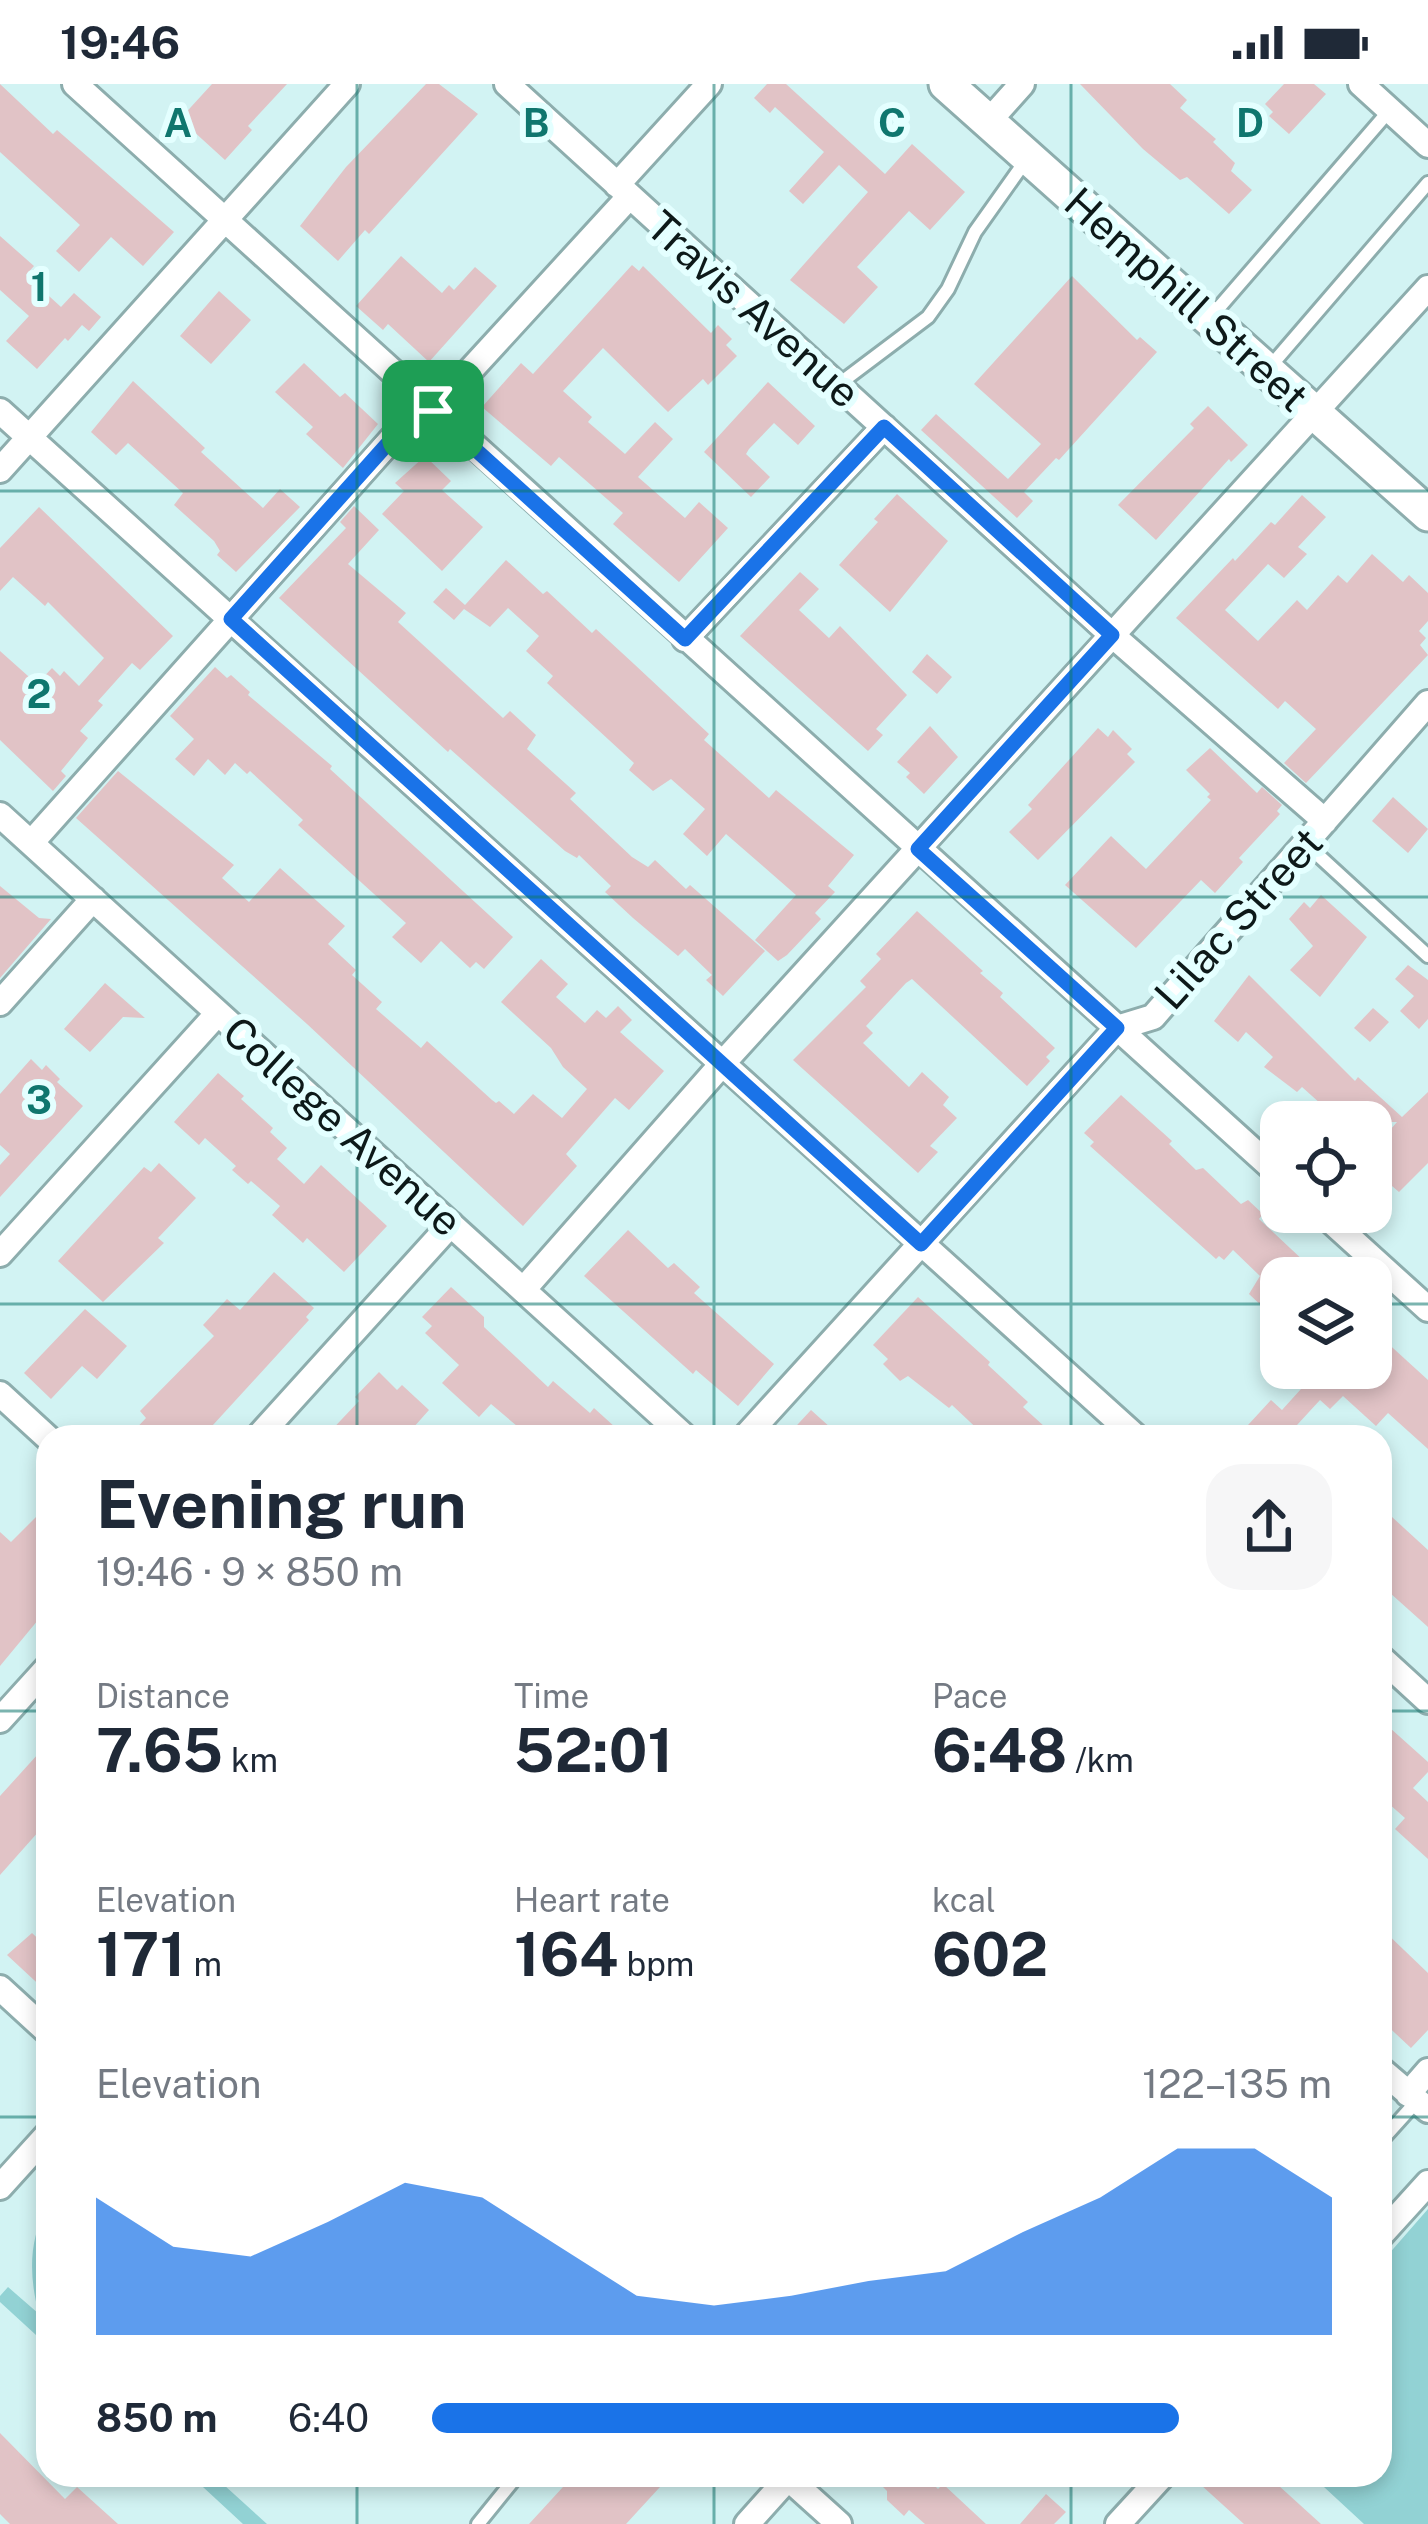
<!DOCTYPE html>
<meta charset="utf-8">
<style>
body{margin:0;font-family:"Public Sans",sans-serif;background:#f6f6f7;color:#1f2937;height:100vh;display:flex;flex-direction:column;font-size:45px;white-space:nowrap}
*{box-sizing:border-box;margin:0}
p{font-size:39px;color:#747a83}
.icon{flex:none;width:66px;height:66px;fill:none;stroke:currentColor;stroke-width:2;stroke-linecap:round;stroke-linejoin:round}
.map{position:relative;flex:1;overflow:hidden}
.panel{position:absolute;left:36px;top:1341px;width:1356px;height:1062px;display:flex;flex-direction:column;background:#fff;border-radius:36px;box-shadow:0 6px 18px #0003}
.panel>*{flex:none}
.buttons{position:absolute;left:1260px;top:1017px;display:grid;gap:24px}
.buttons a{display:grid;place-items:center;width:132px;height:132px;border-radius:24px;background:#fff;box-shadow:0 6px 18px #0003;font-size:60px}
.pin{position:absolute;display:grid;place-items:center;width:102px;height:102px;color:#fff;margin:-51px;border-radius:24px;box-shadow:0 6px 18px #0006}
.round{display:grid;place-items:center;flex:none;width:126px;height:126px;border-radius:36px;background:#f6f6f7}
.headline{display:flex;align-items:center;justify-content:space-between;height:204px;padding:0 60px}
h1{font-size:66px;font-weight:700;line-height:90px}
.metrics{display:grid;grid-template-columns:repeat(3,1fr);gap:18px;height:204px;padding:12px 60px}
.metrics div{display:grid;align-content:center}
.metrics b{font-size:60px;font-weight:700}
.metrics small{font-size:33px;font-weight:400}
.metrics p{font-size:33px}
.chart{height:336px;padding:24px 60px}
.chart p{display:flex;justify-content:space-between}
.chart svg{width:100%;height:216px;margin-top:12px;fill:#1a73e8;opacity:.7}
ul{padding:0 60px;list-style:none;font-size:39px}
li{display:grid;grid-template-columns:192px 144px 1fr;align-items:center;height:90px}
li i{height:30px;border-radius:15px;background:#1a73e8}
.status{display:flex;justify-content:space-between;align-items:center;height:84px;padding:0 60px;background:#fff;direction:ltr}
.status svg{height:33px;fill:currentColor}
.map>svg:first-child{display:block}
</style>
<div class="status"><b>19:46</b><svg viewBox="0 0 49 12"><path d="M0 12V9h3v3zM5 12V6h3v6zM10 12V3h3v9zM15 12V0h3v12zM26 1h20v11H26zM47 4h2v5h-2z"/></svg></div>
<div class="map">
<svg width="1428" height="2440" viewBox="0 0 1428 2440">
<rect width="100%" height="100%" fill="#d2f3f3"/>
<path fill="#92d2d4" d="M 48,2121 L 44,2190 L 48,2262 L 0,2218 L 0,2212 L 8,2203 L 39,2230 C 29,2193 28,2156 48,2121 Z
M 1428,2125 L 1428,2440 L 1364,2440 L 1311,2391 L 1380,2391 L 1380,2180 Z
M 190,2391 L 213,2391 L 267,2440 L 243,2440 Z"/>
<path fill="#e1c3c6" d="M 0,0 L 53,50 L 57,46 L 174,148 L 143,182 L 111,153 L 79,188 L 56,167 L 80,141 L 0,68 Z
M 212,0 L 287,0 L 248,42 L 252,46 L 225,76 L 180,35 Z
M 426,0 L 439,0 L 478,30 L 369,150 L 365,146 L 338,177 L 300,142 L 346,83 Z
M 767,0 L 786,0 L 885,90 L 912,60 L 965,108 L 930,146 L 909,127 L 857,183 L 878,203 L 844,240 L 790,196 L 868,108 L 839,81 L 803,120 L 789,107 L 824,68 L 775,23 L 770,29 L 754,14 Z
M 1080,0 L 1170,0 L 1187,16 L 1180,24 L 1216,55 L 1213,58 L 1235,79 L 1231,87 L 1252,106 L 1229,130 L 1187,93 L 1180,96 L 1143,65 Z
M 1284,0 L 1314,0 L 1326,10 L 1289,50 L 1269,32 L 1273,28 L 1265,20 Z
M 0,152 L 34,182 L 26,191 L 61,223 L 74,209 L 101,233 L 89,247 L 82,241 L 68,257 L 65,254 L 37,285 L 6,257 L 29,232 L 0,206 Z
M 401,172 L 442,209 L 449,201 L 454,206 L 475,183 L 497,202 L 429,278 L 388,240 L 383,246 L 356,222 Z
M 632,181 L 639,187 L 643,182 L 711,249 L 718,241 L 732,255 L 726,261 L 737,272 L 708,301 L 703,295 L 668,328 L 603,264 L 563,307 L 592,333 L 588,338 L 625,370 L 655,338 L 673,355 L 638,393 L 685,434 L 699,418 L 728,444 L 679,498 L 613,440 L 623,429 L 559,373 L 551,382 L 482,323 L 521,279 L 533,290 Z
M 1072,192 L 1137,256 L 1140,253 L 1157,268 L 1059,376 L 1056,374 L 1024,408 L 1033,417 L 1017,434 L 921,346 L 936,330 L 1008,395 L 1041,360 L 974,300 Z
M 219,207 L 251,236 L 211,280 L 180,252 Z
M 304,279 L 340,313 L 345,309 L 378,340 L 343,384 L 306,350 L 313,343 L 275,308 Z
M 133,297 L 205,364 L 201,368 L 263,424 L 280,405 L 300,423 L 236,488 L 217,471 L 220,467 L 214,457 L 174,421 L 183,409 L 128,359 L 116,371 L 91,348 Z
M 768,298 L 815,342 L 798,361 L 774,339 L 749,365 L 746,370 L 770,393 L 751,413 L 704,368 Z
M 1208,322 L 1248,361 L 1231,378 L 1229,375 L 1156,456 L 1118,421 L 1194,344 L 1190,340 Z
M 425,372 L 451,397 L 442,406 L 483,443 L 442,487 L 382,430 L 404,407 L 395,399 Z
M 897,410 L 948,457 L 890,528 L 839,481 L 878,438 L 874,435 Z
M 1302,411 L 1326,433 L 1298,463 L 1307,470 L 1284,494 L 1268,480 L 1225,526 L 1258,557 L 1297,516 L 1307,526 L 1338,491 L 1347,499 L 1372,470 L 1403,498 L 1409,491 L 1428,509 L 1428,537 L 1419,547 L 1426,554 L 1420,561 L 1428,571 L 1306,699 L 1284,679 L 1316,645 L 1285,617 L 1278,625 L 1176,534 L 1233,474 L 1235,477 L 1271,438 L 1275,441 Z
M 354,422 L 379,446 L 348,480 L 406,529 L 398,538 L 503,634 L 510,627 L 536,651 L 527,665 L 576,709 L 570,715 L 632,773 L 648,783 L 655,776 L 686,805 L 690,801 L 765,867 L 723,912 L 706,896 L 712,891 L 685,865 L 678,872 L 633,834 L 605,808 L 611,802 L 579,771 L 577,774 L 565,767 L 450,665 L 448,668 L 279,514 L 346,444 L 340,438 Z
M 39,423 L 173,552 L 140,586 L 132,579 L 98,617 L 103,621 L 80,647 L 88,654 L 61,687 L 66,692 L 53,707 L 0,656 L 0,567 L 37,600 L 52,584 L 60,592 L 64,587 L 79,602 L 104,574 L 48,518 L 45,522 L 13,493 L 0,507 L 0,464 Z
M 506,476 L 543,510 L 547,507 L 592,549 L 596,545 L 634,580 L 709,650 L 704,656 L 769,714 L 776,706 L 854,771 L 828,802 L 835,808 L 815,829 L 821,835 L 787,871 L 778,877 L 755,856 L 796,811 L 726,750 L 707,772 L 683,750 L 705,725 L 671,695 L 653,707 L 629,686 L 634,679 L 547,599 L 553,592 L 526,567 L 539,552 L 508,524 L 490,543 L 464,525 L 454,536 L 433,518 L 446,504 L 465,521 Z
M 800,488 L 819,505 L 799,526 L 829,554 L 840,542 L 907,611 L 876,645 L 883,651 L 868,667 L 740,552 Z
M 927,570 L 952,593 L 937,610 L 912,588 Z
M 215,583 L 227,594 L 231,591 L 250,608 L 248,611 L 332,682 L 330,685 L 513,853 L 484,885 L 476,878 L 470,884 L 441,857 L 421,879 L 392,853 L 406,839 L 298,741 L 303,736 L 250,687 L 247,690 L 235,679 L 225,691 L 208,675 L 194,692 L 175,675 L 194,655 L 170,632 Z
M 930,642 L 958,673 L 924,710 L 906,693 L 910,689 L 897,678 Z
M 1098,644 L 1108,653 L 1113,646 L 1132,665 L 1127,670 L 1135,678 L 1038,776 L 1009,748 L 1032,725 L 1028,721 Z
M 1210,664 L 1257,709 L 1262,703 L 1282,721 L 1277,727 L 1280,730 L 1239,774 L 1243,778 L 1215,809 L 1201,796 L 1136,864 L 1065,801 L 1111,752 L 1146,785 L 1211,716 L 1207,713 L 1210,710 L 1186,686 Z
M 118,687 L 234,781 L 222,794 L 249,818 L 280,784 L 345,842 L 328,860 L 356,886 L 352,891 L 382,918 L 376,925 L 421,964 L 427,957 L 492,1016 L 496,1019 L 499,1017 L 514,1030 L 533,1010 L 562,1034 L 587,1005 L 563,983 L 551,964 L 501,918 L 541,875 L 568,900 L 556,913 L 585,939 L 597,926 L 606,934 L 618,922 L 632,936 L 620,948 L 664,987 L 629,1026 L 615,1014 L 566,1070 L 577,1082 L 523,1142 L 307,940 L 76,734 Z
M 1393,713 L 1428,745 L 1408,769 L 1372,737 Z
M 0,802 L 39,834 L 51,835 L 0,894 Z
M 1321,811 L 1367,853 L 1320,913 L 1290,886 L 1313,862 L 1289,835 L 1304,818 L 1310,824 Z
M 917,827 L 983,887 L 980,889 L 1003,909 L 1000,913 L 1055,964 L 1046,973 L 1050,977 L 1027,1002 L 912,895 L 906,899 L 866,942 L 873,949 L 863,959 L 909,1003 L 922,988 L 949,1013 L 943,1021 L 957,1034 L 930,1062 L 938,1068 L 918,1089 L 793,976 L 866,903 L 860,897 L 881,875 L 876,870 Z
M 1408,881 L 1428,896 L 1428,935 L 1419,945 L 1400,927 L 1414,912 L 1395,895 Z
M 1249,891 L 1355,997 L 1358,993 L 1402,1033 L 1428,1008 L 1428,1079 L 1399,1108 L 1371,1084 L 1371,1068 L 1397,1038 L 1322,1038 L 1331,1029 L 1302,1003 L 1297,1008 L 1264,983 L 1273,973 L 1246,948 L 1238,958 L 1214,937 Z
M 105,899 L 145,934 L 123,933 L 90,968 L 64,945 Z
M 1373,924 L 1389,938 L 1370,958 L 1354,944 Z
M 31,975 L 42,986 L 46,981 L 60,995 L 57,998 L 83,1022 L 0,1113 L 0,1081 L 10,1070 L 0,1061 L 0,1010 Z
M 218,989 L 244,1012 L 241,1015 L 273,1044 L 270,1048 L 287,1064 L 277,1075 L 304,1100 L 321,1081 L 387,1142 L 344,1188 L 307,1154 L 303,1159 L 272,1131 L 280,1122 L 251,1097 L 248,1100 L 232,1086 L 236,1082 L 205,1054 L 199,1061 L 174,1038 Z
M 1121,1011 L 1172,1057 L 1169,1060 L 1196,1086 L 1203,1084 L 1241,1120 L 1248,1116 L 1263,1130 L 1259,1135 L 1322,1194 L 1281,1194 L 1281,1231 L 1269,1220 L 1265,1225 L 1249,1210 L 1260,1192 L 1233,1166 L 1224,1176 L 1219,1172 L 1216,1175 L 1090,1062 L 1094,1058 L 1084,1049 Z
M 159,1079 L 196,1114 L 158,1154 L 164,1159 L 103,1218 L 58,1177 L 144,1083 L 151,1088 Z
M 628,1146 L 668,1184 L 674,1179 L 700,1203 L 694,1209 L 774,1280 L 738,1322 L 696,1286 L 693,1290 L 584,1192 Z
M 274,1188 L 314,1224 L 306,1233 L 309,1236 L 202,1353 L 128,1353 L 146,1334 L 140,1327 L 214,1252 L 203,1241 L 227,1215 L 240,1226 Z
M 451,1203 L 484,1233 L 484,1243 L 548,1303 L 553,1297 L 590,1329 L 594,1324 L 626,1353 L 530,1353 L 491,1320 L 479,1333 L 442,1299 L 459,1281 L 425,1249 L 432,1242 L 422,1233 Z
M 918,1213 L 990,1278 L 988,1281 L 1028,1318 L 1023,1323 L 1056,1353 L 986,1353 L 952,1321 L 949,1324 L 908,1292 L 900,1297 L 883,1280 L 888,1275 L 873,1261 Z
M 85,1225 L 127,1262 L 97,1295 L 82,1282 L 51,1315 L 24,1289 Z
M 1371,1244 L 1428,1296 L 1428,1365 L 1388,1329 L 1376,1342 L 1343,1312 L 1330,1325 L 1320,1316 L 1286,1353 L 1237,1353 L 1271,1316 L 1282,1326 L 1320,1284 L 1371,1284 Z
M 379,1288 L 397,1306 L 402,1301 L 429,1326 L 405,1353 L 325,1353 L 359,1317 L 355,1313 Z
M 811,1326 L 841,1353 L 786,1353 Z
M 48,1421 L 48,1524 L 0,1582 L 0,1448 L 11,1458 Z
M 1380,1422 L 1428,1466 L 1428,1543 L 1380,1500 Z
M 1380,1635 L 1428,1678 L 1428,1688 L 1413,1704 L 1428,1718 L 1428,1775 L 1395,1745 L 1405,1734 L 1380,1712 Z
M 48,1659 L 48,1737 L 0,1791 L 0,1712 Z
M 1380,1843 L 1428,1889 L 1428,1946 L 1411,1964 L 1380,1935 Z
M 32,1849 L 48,1864 L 48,1909 L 7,1871 Z
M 0,2349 L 65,2415 L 77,2403 L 118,2440 L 10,2440 L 0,2430 Z
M 574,2391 L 671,2391 L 626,2440 L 529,2440 Z
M 871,2391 L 924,2391 L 938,2405 L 943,2400 L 986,2440 L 925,2440 L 909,2426 L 904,2432 L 887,2416 L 887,2407 Z
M 1211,2391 L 1267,2391 L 1321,2440 L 1244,2440 L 1201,2401 Z
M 1046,2410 L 1066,2428 L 1054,2440 L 1020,2440 Z"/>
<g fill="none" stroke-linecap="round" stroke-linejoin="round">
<defs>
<path id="lane" d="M 1210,234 L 1389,27
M 1268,285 L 1428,99
M 839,300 L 928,233 L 948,205 L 975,148 L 1026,76
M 1306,760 L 1428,872
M 1380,2058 L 1417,2017
M 478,2440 L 512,2398 L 513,2391"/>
<path id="street" d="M 75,0 L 1281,1092
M 507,0 L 1112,551 L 1325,737
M 1361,0 L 1428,61
M 988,38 L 1022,0
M 617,101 L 709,0
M 0,327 L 1136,1353
M 433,327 L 630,112
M 0,386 L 347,0
M 685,555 L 884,343
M 0,731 L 685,1353
M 31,759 L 424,319
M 0,919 L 93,815
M 1321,1128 L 1428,1225
M 0,1170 L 218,929
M 523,1206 L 722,980 L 1428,204
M 0,1310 L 48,1354
M 258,1353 L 451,1140
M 745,1353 L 1117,944 L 1153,933 L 1428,619
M 1380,1573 L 1428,1617
M 0,1636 L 48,1583
M 0,1904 L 48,1948
M 1380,1985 L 1428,2026
M 1408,2010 L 1428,1987
M 0,2103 L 48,2050
M 1380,2152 L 1428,2099
M 788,2394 L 839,2440
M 747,2440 L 791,2391
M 1118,2440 L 1163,2391"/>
<path id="secondary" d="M 946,0 L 1428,430"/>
</defs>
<use href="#lane" stroke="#8dadad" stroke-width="18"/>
<use href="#street" stroke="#8dadad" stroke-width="30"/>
<use href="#secondary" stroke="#8dadad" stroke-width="39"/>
<use href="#lane" stroke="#fff" stroke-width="12"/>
<use href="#street" stroke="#fff" stroke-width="24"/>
<use href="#secondary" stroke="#fff" stroke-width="33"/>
</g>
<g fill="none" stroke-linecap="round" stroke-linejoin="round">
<defs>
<path id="route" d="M 424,319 L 685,555 L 884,343 L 1112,551 L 918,765 L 1117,944 L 921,1160 L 231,535 Z"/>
</defs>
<use href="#route" stroke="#fff" stroke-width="24"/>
<use href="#route" stroke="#1a73e8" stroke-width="15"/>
</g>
<path fill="none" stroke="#0f766e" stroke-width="3" stroke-opacity="0.55" d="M 357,0 L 357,1353M 714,0 L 714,1353M 1071,0 L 1071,1353M 0,407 L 1428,407M 0,813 L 1428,813M 0,1220 L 1281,1220M 1371,1220 L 1428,1220M 0,1627 L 48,1627M 1380,1627 L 1428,1627M 0,2033 L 48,2033M 1380,2033 L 1428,2033M 357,2391 L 357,2440M 714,2391 L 714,2440M 1071,2391 L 1071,2440"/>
<g text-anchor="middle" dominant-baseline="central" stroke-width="12" stroke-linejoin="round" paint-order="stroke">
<g font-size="42" fill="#0d1919" stroke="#e4ffff">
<text transform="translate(1187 215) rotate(42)">Hemphill Street</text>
<text transform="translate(754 225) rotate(42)">Travis Avenue</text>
<text transform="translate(1238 834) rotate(-48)">Lilac Street</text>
<text transform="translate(343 1042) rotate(42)">College Avenue</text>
</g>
</g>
<g font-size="39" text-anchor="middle" font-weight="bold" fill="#0f766e" stroke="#e4ffff" stroke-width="12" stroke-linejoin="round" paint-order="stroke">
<text x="178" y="53">A</text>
<text x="536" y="53">B</text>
<text x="892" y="53">C</text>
<text x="1250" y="53">D</text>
<text x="39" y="217">1</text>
<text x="39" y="624">2</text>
<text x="39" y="1030">3</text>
</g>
</svg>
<div class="buttons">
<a><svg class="icon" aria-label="locate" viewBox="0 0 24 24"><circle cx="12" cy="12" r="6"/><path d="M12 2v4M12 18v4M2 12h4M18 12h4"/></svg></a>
<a><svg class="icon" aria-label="layers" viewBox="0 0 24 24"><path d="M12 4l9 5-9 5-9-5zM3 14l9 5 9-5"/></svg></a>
</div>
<div class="pin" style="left:433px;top:327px;background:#1e9e55"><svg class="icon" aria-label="arrive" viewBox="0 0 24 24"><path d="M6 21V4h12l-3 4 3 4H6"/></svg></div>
<section class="panel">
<div class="headline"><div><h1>Evening run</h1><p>19:46 · 9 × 850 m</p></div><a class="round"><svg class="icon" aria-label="share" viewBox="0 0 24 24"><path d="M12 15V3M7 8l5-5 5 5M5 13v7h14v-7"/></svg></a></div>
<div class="metrics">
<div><p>Distance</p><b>7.65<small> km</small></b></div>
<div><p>Time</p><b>52:01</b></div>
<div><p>Pace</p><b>6:48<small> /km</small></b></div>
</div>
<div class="metrics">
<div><p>Elevation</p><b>171<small> m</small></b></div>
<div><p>Heart rate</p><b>164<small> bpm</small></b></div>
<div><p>kcal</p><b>602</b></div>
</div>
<div class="chart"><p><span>Elevation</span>122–135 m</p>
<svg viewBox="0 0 160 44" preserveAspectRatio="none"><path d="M0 44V16L10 26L20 28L30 21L40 13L50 16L60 26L70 36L80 38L90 36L100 33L110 31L120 23L130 16L140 6L150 6L160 16V44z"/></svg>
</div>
<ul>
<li><b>850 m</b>6:40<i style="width:83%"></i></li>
</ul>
</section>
</div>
